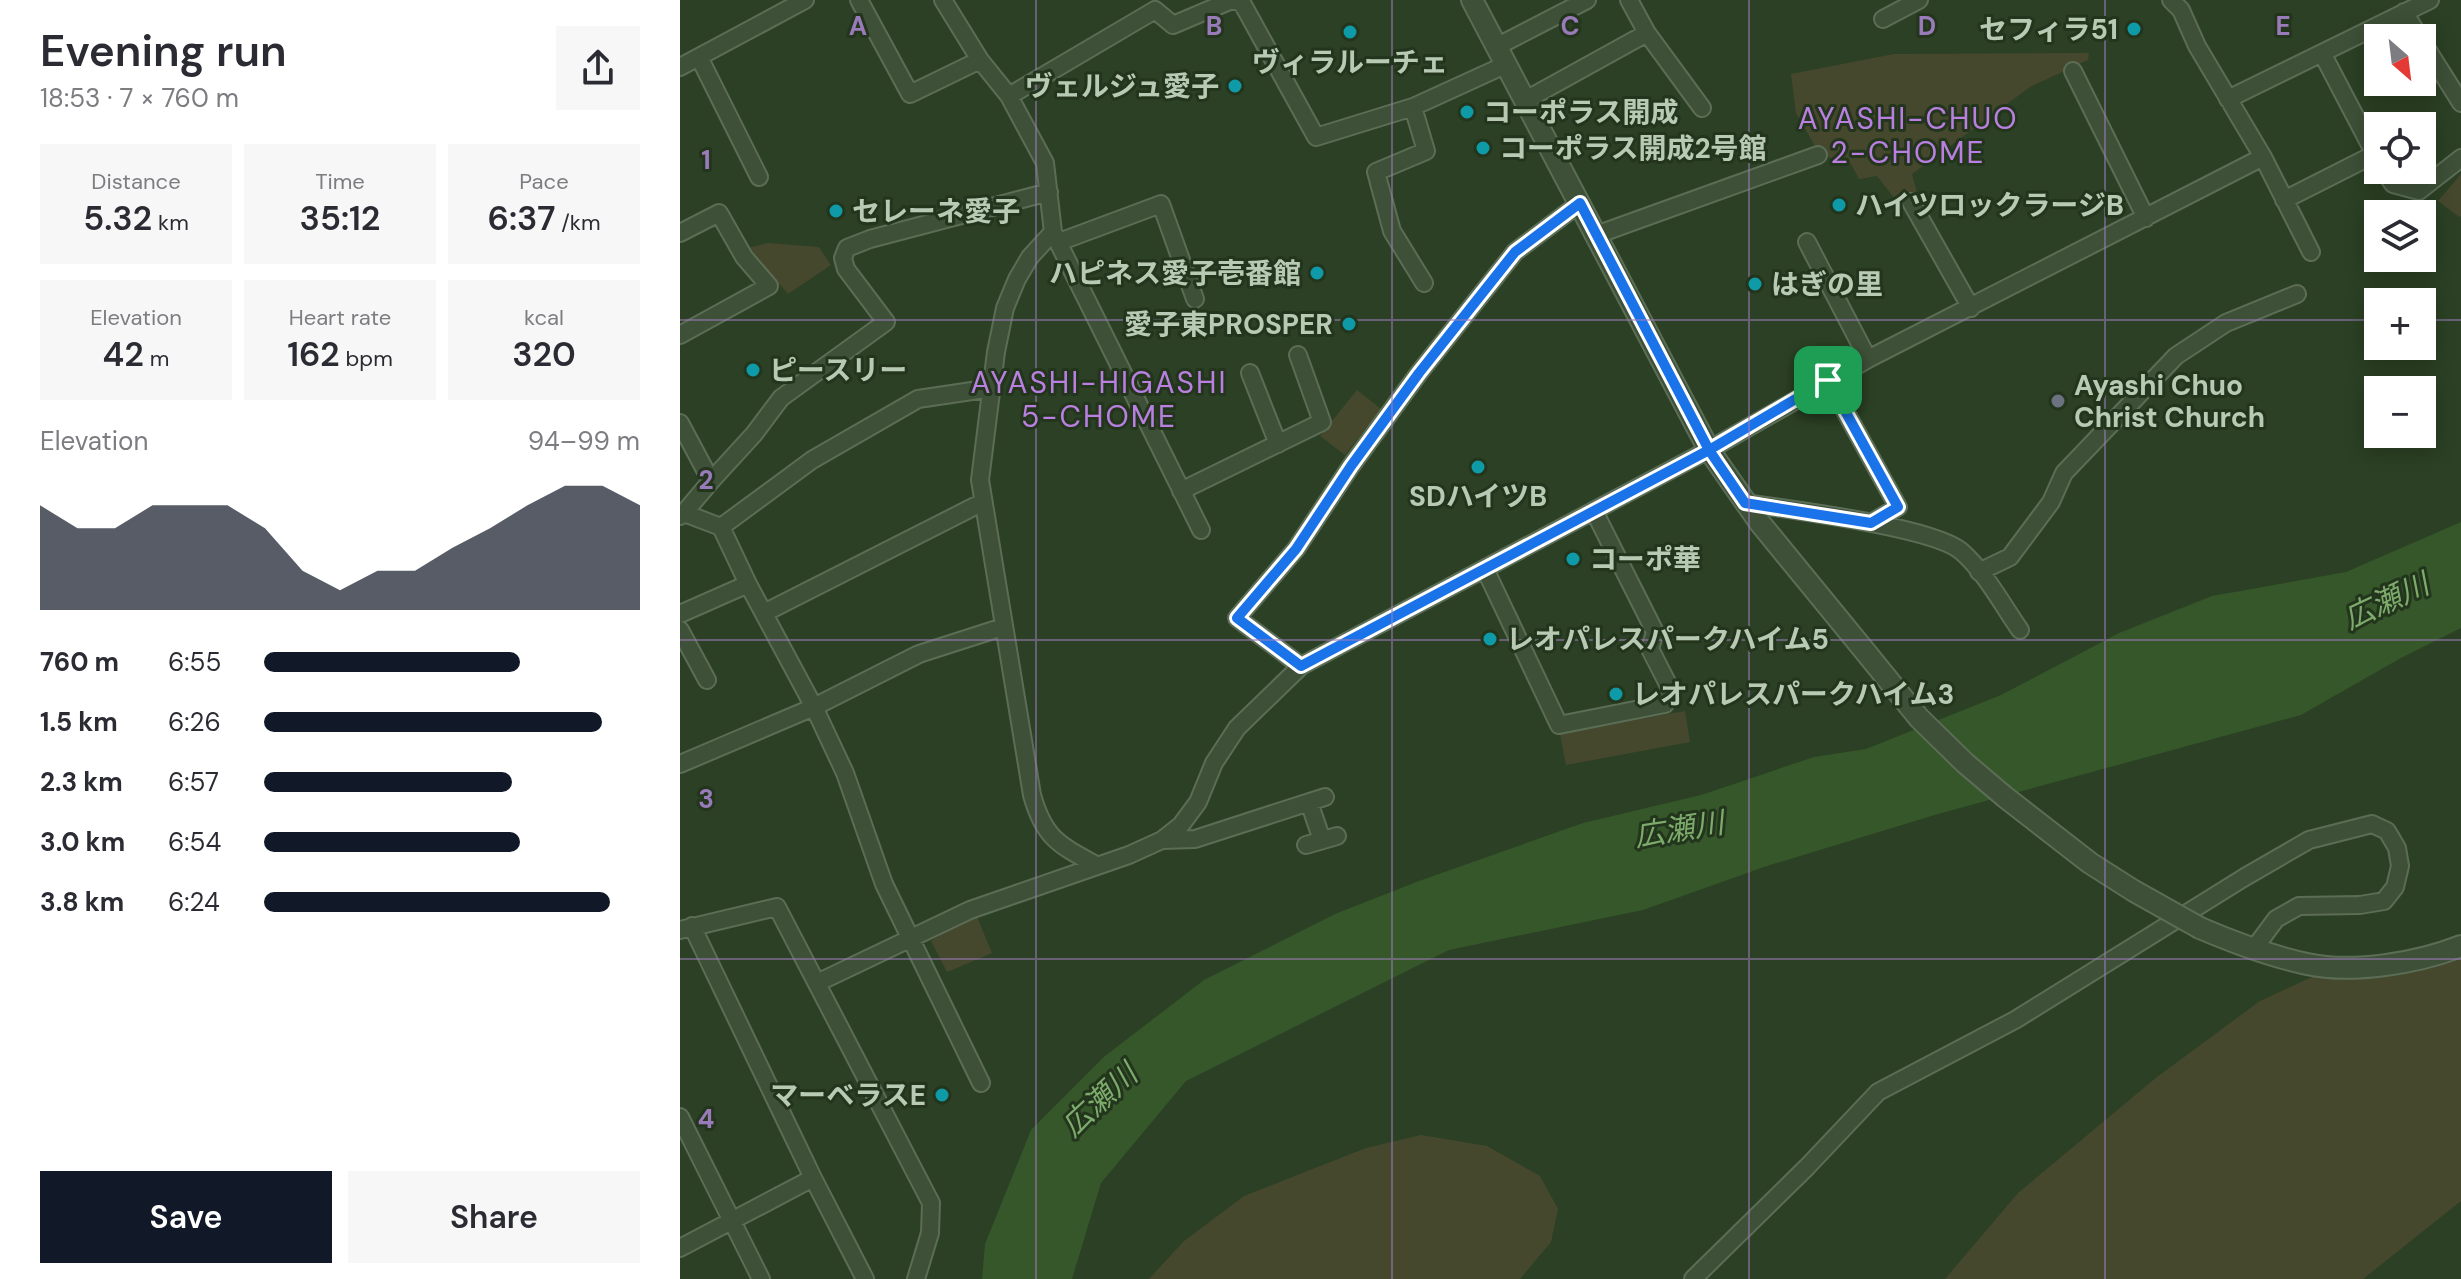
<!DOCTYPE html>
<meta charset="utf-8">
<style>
body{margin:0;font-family:"DM Sans","Noto Sans JP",sans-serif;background:#f7f7f7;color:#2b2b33;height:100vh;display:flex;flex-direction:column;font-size:30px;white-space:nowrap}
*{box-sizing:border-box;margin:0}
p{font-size:26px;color:#7c7c81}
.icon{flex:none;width:44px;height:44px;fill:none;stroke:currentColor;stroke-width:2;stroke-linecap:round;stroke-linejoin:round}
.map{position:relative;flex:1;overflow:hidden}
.panel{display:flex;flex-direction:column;background:#fff;width:680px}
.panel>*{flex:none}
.needle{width:52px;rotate:152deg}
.fabs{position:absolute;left:1684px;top:24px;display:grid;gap:16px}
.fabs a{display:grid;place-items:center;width:72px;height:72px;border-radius:0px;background:#fff;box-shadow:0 4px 20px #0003;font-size:40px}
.pin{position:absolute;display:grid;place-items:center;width:68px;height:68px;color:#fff;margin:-34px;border-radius:16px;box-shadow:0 4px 12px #0006}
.round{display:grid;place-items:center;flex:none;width:84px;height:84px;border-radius:0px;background:#f7f7f7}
.overview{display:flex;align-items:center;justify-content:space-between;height:136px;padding:0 40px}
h1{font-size:44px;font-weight:600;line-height:60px}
.figures{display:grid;grid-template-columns:repeat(3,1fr);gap:12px;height:136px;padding:8px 40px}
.figures div{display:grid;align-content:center;border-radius:0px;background:#f7f7f7;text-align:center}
.figures b{font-size:34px;font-weight:600}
.figures small{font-size:22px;font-weight:400}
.figures p{font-size:22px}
.chart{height:224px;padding:16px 40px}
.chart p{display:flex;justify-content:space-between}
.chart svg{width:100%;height:144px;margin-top:8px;fill:#111827;opacity:.7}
.primary-button{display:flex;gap:16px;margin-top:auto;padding:16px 40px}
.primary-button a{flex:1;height:92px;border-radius:0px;background:#111827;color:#fff;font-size:32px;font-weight:600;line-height:92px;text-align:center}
.primary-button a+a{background:#f7f7f7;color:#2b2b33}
ul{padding:0 40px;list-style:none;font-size:26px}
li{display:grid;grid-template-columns:128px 96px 1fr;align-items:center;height:60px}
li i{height:20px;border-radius:10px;background:#111827}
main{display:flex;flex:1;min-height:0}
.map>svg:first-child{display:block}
</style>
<main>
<section class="panel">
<div class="overview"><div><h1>Evening run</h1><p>18:53 · 7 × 760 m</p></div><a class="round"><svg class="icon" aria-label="share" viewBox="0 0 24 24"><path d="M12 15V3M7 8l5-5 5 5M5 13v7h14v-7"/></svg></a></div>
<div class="figures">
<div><p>Distance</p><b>5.32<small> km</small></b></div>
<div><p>Time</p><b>35:12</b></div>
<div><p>Pace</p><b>6:37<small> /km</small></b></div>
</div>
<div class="figures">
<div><p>Elevation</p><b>42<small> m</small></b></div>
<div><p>Heart rate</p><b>162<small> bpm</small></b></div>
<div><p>kcal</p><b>320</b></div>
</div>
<div class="chart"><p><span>Elevation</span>94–99 m</p>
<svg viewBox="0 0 160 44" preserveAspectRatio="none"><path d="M0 44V12L10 19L20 19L30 12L40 12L50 12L60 19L70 32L80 38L90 32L100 32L110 25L120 19L130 12L140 6L150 6L160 12V44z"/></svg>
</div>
<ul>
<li><b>760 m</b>6:55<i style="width:68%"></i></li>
<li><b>1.5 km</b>6:26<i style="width:90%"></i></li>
<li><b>2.3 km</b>6:57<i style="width:66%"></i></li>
<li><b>3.0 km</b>6:54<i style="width:68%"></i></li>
<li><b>3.8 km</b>6:24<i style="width:92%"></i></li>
</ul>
<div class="primary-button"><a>Save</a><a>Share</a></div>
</section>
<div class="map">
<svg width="1781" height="1279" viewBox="0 0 1781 1279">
<rect width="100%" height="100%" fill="#2b4024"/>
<path fill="#46482e" d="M 1409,53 L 1408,60 L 1350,87 L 1232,174 L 1237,193 L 1218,203 L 1197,176 L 1179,179 L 1171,164 L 1154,161 L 1135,146 L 1116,113 L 1111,74 L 1214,54 Z
M 1781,174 L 1781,216 L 1779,217 L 1758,201 Z
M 88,243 L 139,247 L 151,265 L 108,294 L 68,248 Z
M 677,390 L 701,409 L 665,455 L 640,436 Z
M 1005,711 L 1010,742 L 886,765 L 880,734 Z
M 295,912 L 312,953 L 267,972 L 251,941 Z
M 1781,941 L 1781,1201 L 1683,1279 L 1265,1279 L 1338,1193 L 1477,1077 L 1580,1001 L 1647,970 L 1674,967 L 1736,947 Z
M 741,1135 L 807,1146 L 860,1176 L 878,1209 L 871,1242 L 840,1279 L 469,1279 L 504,1241 L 564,1196 L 686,1148 Z"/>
<path fill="#355729" d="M 1781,522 L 1781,628 L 1721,658 L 1621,715 L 1258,814 L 1087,866 L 963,910 L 769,950 L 506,1081 L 421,1183 L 392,1279 L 302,1279 L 305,1244 L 351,1130 L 425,1056 L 524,980 L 655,914 L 739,881 L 903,823 L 1021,795 L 1134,757 L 1186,749 L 1321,695 L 1439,633 L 1532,596 L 1666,572 Z"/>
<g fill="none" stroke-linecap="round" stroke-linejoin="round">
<defs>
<path id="minor" d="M 179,0 L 230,94 L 300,60
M 263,0 L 300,60 L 329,96 L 365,163 L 373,232 L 350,257 L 337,279 L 325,308 L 316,352 L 300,480 L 352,795 C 364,838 379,845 416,865
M 552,0 L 562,3 L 636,137 L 733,107 L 825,65
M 949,0 L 967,33
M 1724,12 L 1740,38
M 1203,19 L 1239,0
M 1742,41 L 1781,103
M 816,47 L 907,0
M 1642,53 L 1698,160
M 19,57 L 79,177
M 0,67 L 125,0
M 1393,71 L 1466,218
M 329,96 L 475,10 L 493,25 L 552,0
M 1548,99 L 1750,0
M 844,101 L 967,33 L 1022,108
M 733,107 L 746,151 L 696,172 L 712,231 L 744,283
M 1583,157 L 1631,252
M 1704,170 L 1713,184 L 1739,191 L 1781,158
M 1604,200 L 1695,154
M 1231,202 L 1291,308
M 900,203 L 835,252 L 739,373 L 671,466 L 616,549 L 557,618 L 621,666 L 1034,447 L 1188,359 L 1583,157 L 1517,46 L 1501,10 L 1491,0
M 373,232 L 521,530
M 0,233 L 39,213 L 64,257 L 89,286 L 0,335
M 916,235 L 1138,155
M 379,242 L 481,204 L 515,299
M 1127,242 L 1188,359
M 570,373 L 598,444
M 1148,380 L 1218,507 L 1191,523
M 0,423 L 31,481 L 4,513
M 31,481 L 74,434 L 101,398 L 206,322 L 166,269 L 163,258 L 167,248 L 190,239 L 369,192
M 501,491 L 642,422 L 618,355
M 1065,503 C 1108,509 1252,527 1281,551 C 1305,572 1322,604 1340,630
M 0,516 L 4,513 L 41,527 L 132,460 L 238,399 L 312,388
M 41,527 L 68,584 L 134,707 L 165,773 L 204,884 L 301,1083
M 805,569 L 879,725 L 985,704 L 992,692 L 970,649 L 975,632 L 914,511
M 1299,572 L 1330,557 L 1371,502 L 1384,473 L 1496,356 L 1546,323 L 1617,294
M 84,613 L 303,502
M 0,614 L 68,584
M 0,630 L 27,680
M 0,764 L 134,707 L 239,654 L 323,627
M 629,802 L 642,840
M 482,840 L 515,839 L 645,797
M 626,845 L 657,836
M 12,926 L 133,1178 L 185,1279
M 0,930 L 97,907 L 251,1203 L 250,1233 L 236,1279
M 137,983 L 290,910 L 449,855 L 482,840 L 501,825 L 518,802 L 534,763 L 557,728 L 621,666
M 0,1117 L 81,1279
M 0,1248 L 133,1178
M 1013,1279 L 1127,1167 L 1198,1092 L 1335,1020 L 1565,877 L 1629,840 L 1692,824 L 1707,831 L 1717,848 L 1720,866 L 1715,887 L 1704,901 L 1680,905 L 1619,906 L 1596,919 L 1573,950"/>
<path id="tertiary" d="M 792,0 L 1029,450 L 1080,523 L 1188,655
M 1520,928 C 1555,943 1590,956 1627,964 C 1673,974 1738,963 1781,946"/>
</defs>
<use href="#minor" stroke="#5c6d56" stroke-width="20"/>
<use href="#tertiary" stroke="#5c6d56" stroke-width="24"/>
<use href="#minor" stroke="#3e5038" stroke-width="16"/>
<use href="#tertiary" stroke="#3e5038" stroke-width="20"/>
<defs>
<path id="tertiary-bridge" d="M 1188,655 L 1239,718 L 1285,763 L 1325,797 L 1410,863 L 1454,891 L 1520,928"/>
</defs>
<use href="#tertiary-bridge" stroke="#5c6d56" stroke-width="24" stroke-linecap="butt"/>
<use href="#tertiary-bridge" stroke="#3e5038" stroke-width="20"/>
</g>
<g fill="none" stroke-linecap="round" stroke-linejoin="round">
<defs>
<path id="route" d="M 1148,380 L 1029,450 L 900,203 L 835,252 L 739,373 L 671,466 L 616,549 L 557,618 L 621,666 L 1029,450 L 1065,503 L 1191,523 L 1218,507 L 1148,380"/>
</defs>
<use href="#route" stroke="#fff" stroke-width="16"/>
<use href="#route" stroke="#1a73e8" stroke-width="10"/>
</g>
<path fill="none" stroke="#9a7bba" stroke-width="2" stroke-opacity="0.55" d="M 356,0 L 356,1279M 712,0 L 712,1279M 1069,0 L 1069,1279M 1425,0 L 1425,1279M 0,320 L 1698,320M 1742,320 L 1781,320M 0,640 L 1781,640M 0,959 L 1781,959"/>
<g fill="#0f9aa8" stroke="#23351d" stroke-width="3">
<circle cx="1454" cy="29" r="8"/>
<circle cx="670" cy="32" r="8"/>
<circle cx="555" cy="86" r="8"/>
<circle cx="787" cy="112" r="8"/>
<circle cx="803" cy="148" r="8"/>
<circle cx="1159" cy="205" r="8"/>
<circle cx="156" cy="211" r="8"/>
<circle cx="637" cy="273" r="8"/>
<circle cx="1075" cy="284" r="8"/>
<circle cx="669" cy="324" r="8"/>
<circle cx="73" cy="370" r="8"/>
<circle cx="798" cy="467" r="8"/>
<circle cx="893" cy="559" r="8"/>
<circle cx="810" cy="639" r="8"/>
<circle cx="936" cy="694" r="8"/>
<circle cx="262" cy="1095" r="8"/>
</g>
<circle fill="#6b7280" stroke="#23351d" stroke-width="3" cx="1378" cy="401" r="8"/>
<g text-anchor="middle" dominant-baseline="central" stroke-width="6" stroke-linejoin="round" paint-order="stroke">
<g font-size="28" font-weight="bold" fill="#b9cab4" stroke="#23351d" text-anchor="start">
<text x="1438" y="29" text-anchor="end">セフィラ51</text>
<text x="670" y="62" text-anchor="middle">ヴィラルーチェ</text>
<text x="539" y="86" text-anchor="end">ヴェルジュ愛子</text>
<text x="803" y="112">コーポラス開成</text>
<text x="819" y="148">コーポラス開成2号館</text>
<text x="1175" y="205">ハイツロックラージB</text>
<text x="172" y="211">セレーネ愛子</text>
<text x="621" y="273" text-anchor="end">ハピネス愛子壱番館</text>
<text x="1091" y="284">はぎの里</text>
<text x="653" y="324" text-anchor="end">愛子東PROSPER</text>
<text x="89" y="370">ピースリー</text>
<text x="1394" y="385">Ayashi Chuo<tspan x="1394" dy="32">Christ Church</tspan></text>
<text x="798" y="496" text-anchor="middle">SDハイツB</text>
<text x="909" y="559">コーポ華</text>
<text x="826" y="639">レオパレスパークハイム5</text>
<text x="952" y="694">レオパレスパークハイム3</text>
<text x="246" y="1095" text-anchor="end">マーベラスE</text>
</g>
<g font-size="30" letter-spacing="2" fill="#b980e1" stroke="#23351d">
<text x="1228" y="118">AYASHI-CHUO<tspan x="1228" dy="34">2-CHOME</tspan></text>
<text x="419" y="382">AYASHI-HIGASHI<tspan x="419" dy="34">5-CHOME</tspan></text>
</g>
<g font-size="30" font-style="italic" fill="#7dab6c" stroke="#23351d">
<text transform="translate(1706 601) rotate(-25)">広瀬川</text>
<text transform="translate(999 829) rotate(-9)">広瀬川</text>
<text transform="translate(419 1100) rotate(-43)">広瀬川</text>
</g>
</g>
<g font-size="26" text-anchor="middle" font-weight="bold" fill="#9a7bba" stroke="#23351d" stroke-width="6" stroke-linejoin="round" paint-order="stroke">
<text x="178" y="35">A</text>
<text x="534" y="35">B</text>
<text x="890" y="35">C</text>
<text x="1247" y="35">D</text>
<text x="1603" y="35">E</text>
<text x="26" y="169">1</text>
<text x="26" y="489">2</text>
<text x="26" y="808">3</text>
<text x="26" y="1128">4</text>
</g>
</svg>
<div class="fabs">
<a><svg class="needle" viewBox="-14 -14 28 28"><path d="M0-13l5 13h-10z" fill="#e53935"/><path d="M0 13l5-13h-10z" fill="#7c7c81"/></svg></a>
<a><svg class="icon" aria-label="locate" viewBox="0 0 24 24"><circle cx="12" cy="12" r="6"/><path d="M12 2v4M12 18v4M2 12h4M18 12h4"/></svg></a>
<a><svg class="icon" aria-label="layers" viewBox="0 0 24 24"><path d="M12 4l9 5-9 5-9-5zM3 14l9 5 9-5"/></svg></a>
<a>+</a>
<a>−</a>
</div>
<div class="pin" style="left:1148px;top:380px;background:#1e9e55"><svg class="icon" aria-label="arrive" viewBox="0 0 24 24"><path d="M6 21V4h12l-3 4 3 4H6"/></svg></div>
</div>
</main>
